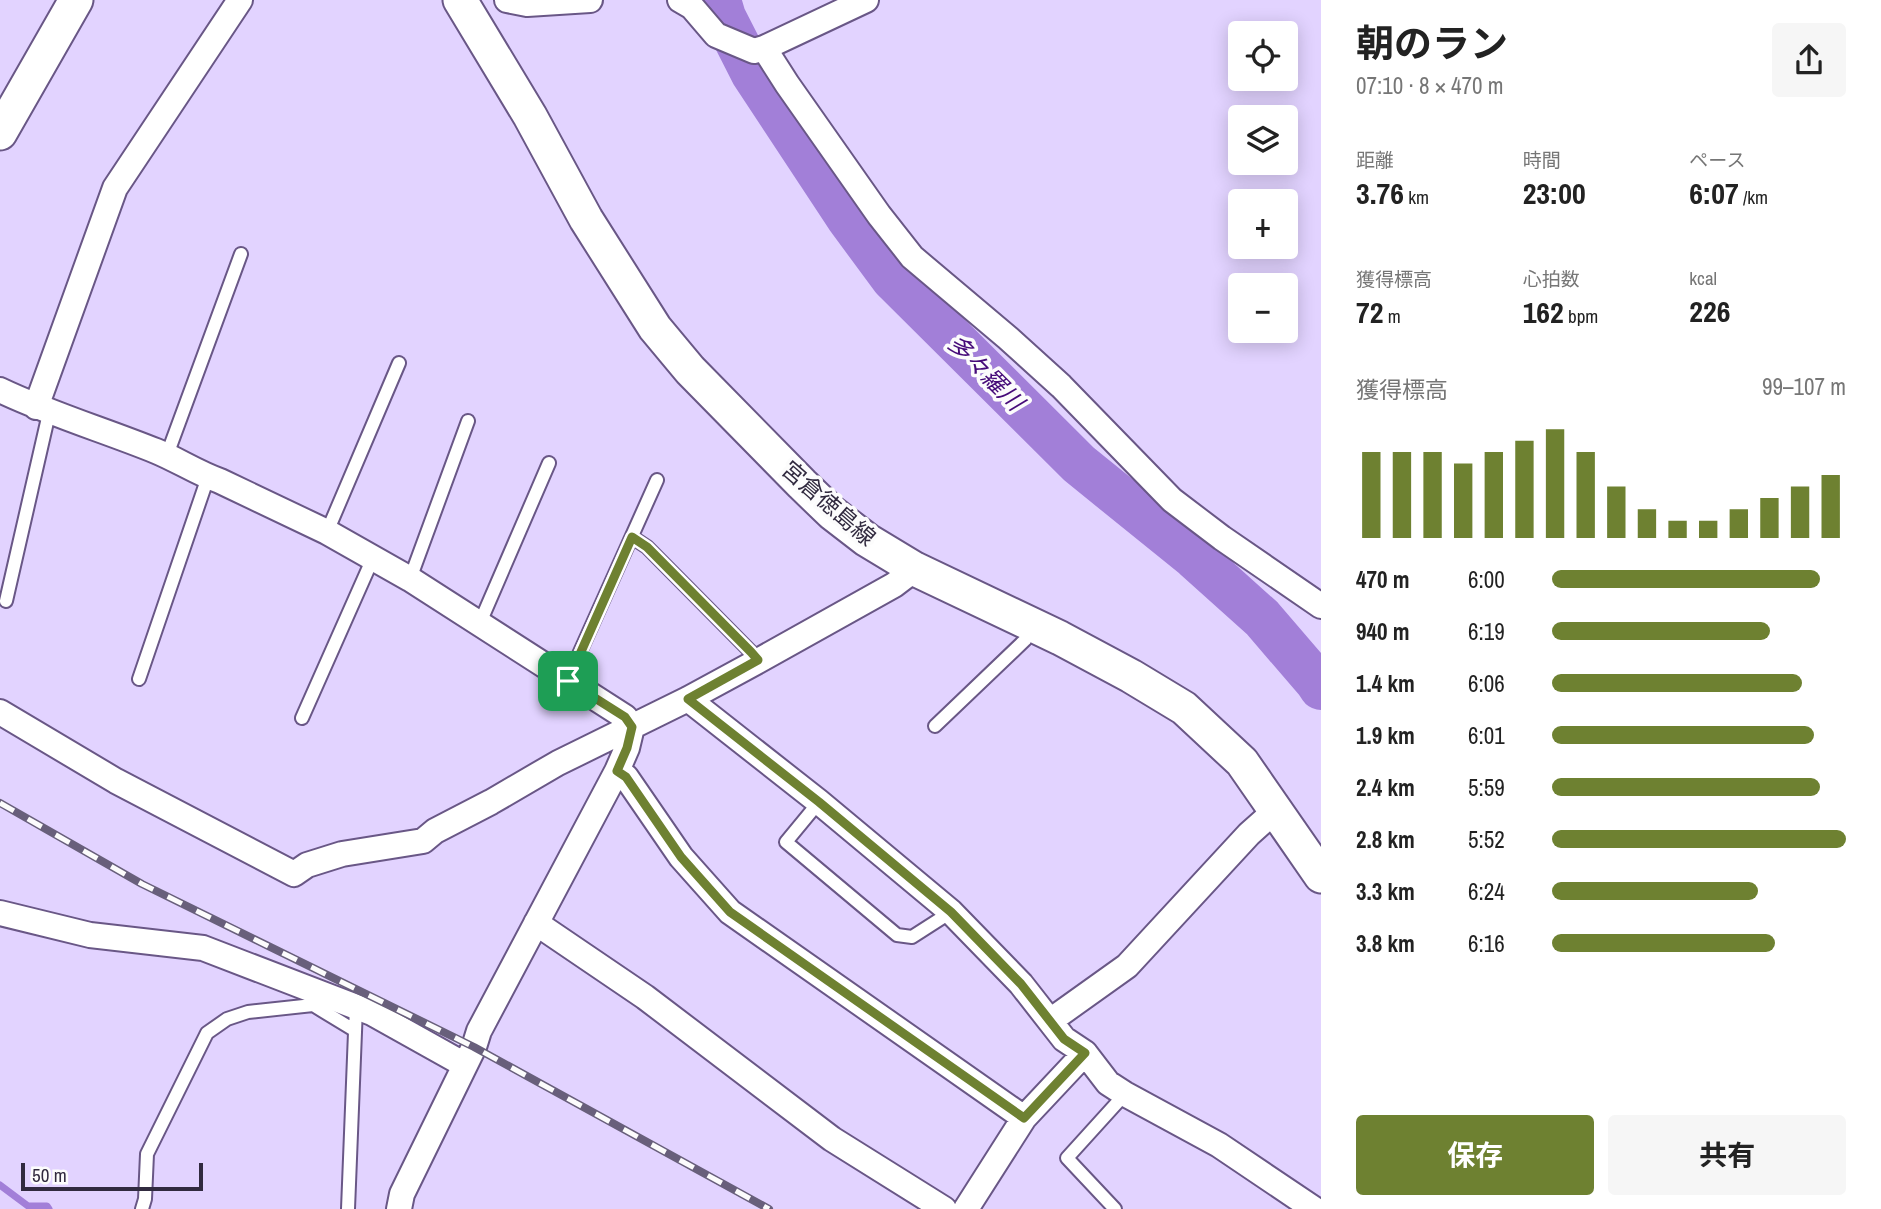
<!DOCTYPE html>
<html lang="ja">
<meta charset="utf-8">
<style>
body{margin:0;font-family:"Archivo Narrow","Noto Sans JP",sans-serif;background:#f6f6f6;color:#222;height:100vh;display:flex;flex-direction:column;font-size:26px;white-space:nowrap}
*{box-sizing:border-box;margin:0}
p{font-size:23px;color:#767676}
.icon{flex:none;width:38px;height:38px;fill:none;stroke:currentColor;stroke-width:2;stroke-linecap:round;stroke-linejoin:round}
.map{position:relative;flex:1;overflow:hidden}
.drawer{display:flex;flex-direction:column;background:#fff;width:560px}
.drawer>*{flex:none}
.controls{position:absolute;left:1228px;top:21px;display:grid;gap:14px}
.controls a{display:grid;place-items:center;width:70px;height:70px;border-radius:7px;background:#fff;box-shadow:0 4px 18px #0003;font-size:35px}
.scale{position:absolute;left:21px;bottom:18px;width:182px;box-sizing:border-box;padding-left:7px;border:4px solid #312a3f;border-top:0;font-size:19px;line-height:24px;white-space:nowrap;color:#312a3f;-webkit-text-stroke:5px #fcfcfc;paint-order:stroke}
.pin{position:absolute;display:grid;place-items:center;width:60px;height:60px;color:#fff;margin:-30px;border-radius:14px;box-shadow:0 4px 10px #0006}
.round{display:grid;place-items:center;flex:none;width:74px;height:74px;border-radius:7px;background:#f6f6f6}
.overview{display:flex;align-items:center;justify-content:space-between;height:119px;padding:0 35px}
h1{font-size:38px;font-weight:700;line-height:52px}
.stats{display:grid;grid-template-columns:repeat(3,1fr);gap:10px;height:119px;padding:7px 35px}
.stats div{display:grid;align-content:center}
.stats b{font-size:30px;font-weight:700}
.stats small{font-size:19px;font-weight:400}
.stats p{font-size:19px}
.chart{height:196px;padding:14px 35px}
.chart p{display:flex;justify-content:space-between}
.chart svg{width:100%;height:126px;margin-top:7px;stroke:#6e8131;stroke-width:6}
.primary-button{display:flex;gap:14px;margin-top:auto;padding:14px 35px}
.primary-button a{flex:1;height:80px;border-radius:7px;background:#6e8131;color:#fff;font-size:28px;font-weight:700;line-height:80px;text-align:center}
.primary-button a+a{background:#f6f6f6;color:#222}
ul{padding:0 35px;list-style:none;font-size:23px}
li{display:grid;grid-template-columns:112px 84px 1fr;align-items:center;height:52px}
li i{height:18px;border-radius:9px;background:#6e8131}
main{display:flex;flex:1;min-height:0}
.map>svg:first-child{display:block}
</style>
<main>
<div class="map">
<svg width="1321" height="1209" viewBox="0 0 1321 1209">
<rect width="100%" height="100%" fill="#e2d3ff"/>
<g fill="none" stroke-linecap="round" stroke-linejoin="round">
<path stroke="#a27fd8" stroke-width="7" d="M 0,1185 L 28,1206 L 47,1206 L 49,1209"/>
<path stroke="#a27fd8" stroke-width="44" d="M 719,0 L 724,17 L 753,74 L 848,218 L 893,279 L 1079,464 L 1194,557 L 1262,618 L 1317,682 L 1321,688"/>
<defs>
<path id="service" d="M 167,455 L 241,254
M 327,532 L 399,363
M 632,537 L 647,547 L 751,652 L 758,661
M 410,579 L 468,421
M 6,601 L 47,422 L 51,412
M 479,625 L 549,463
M 139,679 L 208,477
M 567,681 L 657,480
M 302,718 L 373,558
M 935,726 L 1025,640 L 1032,626
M 819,802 L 786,842 L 897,935 L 912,937 L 951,912
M 142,1209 L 145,1199 L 147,1154 L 207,1033 L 227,1019 L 248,1012 L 313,1005 L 354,1030
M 348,1209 L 356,1007
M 1115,1209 L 1067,1158 L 1125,1094"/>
<path id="minor" d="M 507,0 L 527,4 L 590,0
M 680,0 L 692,7 L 716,35 L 754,51 L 764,48 L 787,84 L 879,215 L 912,257 L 1008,338 L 1061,386 L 1172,500 L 1222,538 L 1321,606
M 764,48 L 866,0
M 0,390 C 50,414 104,430 156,451 C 178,460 197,473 220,481 L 327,532 L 410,579 L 625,717 L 632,727 L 627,748 L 617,771 L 479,1031 L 474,1047 L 402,1194 L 399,1209
M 36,407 L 115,188 L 240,0
M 688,699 L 819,802 L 951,912 L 1021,984 L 1064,1039 L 1085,1053 L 1108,1083 L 1125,1094 L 1219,1145 L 1314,1209
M 0,712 L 116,781 L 294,874 L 307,865 L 342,854 L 423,841 L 435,831 L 491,802 L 558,763 L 688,699 L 758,661 L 894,585 L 915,569
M 617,771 L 626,777 L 681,857 L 730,912 L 1024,1118
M 0,913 L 90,935 L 203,948 L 372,1013 L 465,1065
M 536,923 L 645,997 L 832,1139 L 944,1209
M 1050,1021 L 1127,966 L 1249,834 L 1276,810
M 966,1209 L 1024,1118 L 1085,1053"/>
<path id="secondary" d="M 460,0 L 530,116 L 586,219 L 655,328 L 690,370 L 802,484 L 832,513 L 867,540 L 915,569 L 1060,638 L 1131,676 L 1184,708 L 1242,762 L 1321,876
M 0,133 L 76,0"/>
</defs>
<use href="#service" stroke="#695786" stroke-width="16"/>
<use href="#minor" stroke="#695786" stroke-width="28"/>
<use href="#secondary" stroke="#695786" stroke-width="37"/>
<use href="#service" stroke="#fff" stroke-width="12"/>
<use href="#minor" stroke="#fff" stroke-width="24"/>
<use href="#secondary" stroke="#fff" stroke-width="33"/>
<defs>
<path id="rail" d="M 0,803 L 142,884 L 474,1047 L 769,1209"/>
</defs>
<use href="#rail" stroke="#685f7b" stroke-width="8"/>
<use href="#rail" stroke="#fcfcfc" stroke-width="5" stroke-dasharray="16" stroke-linecap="butt"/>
</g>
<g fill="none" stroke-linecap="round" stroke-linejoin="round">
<defs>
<path id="route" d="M 632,537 L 647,547 L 751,652 L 758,660 L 688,699 L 819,802 L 951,912 L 1021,984 L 1064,1039 L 1085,1053 L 1024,1118 L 730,912 L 681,857 L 626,777 L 617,771 L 627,748 L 632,727 L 625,717 L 568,681 Z"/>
</defs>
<use href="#route" stroke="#fff" stroke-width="14"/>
<use href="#route" stroke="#6e8131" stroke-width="9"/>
</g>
<g text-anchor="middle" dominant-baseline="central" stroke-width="7" stroke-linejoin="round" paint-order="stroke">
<g font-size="23" fill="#312a3f" stroke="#fcfcfc">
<text transform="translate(829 503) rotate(41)">宮倉徳島線</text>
</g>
<g font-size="24" font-style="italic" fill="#460b79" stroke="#fcfcfc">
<text transform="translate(986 372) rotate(45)">多々羅川</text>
</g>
</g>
</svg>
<div class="controls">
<a><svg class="icon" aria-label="locate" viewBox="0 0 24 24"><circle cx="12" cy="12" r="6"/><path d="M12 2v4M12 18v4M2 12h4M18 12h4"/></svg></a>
<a><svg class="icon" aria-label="layers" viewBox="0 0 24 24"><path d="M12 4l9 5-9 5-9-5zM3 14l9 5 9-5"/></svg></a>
<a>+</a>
<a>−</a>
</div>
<div class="scale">50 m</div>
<div class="pin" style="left:568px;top:681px;background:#1e9e55"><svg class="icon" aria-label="arrive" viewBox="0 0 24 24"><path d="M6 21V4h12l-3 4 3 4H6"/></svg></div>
</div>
<section class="drawer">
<div class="overview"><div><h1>朝のラン</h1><p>07:10 · 8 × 470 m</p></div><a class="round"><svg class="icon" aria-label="share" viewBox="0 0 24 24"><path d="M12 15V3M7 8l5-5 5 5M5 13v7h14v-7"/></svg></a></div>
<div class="stats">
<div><p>距離</p><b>3.76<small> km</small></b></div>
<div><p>時間</p><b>23:00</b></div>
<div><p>ペース</p><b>6:07<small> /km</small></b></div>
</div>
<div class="stats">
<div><p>獲得標高</p><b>72<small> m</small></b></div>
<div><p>心拍数</p><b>162<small> bpm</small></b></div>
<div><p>kcal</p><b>226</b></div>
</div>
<div class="chart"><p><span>獲得標高</span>99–107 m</p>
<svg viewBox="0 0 160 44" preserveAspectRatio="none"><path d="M5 44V14M15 44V14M25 44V14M35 44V18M45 44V14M55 44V10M65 44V6M75 44V14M85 44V26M95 44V34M105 44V38M115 44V38M125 44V34M135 44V30M145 44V26M155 44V22"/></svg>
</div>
<ul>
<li><b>470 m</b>6:00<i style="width:91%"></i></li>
<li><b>940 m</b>6:19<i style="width:74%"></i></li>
<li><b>1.4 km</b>6:06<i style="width:85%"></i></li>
<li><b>1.9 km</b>6:01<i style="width:89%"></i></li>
<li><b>2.4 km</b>5:59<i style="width:91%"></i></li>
<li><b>2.8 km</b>5:52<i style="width:100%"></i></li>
<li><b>3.3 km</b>6:24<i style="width:70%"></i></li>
<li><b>3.8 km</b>6:16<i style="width:76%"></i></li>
</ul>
<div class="primary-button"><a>保存</a><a>共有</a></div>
</section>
</main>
